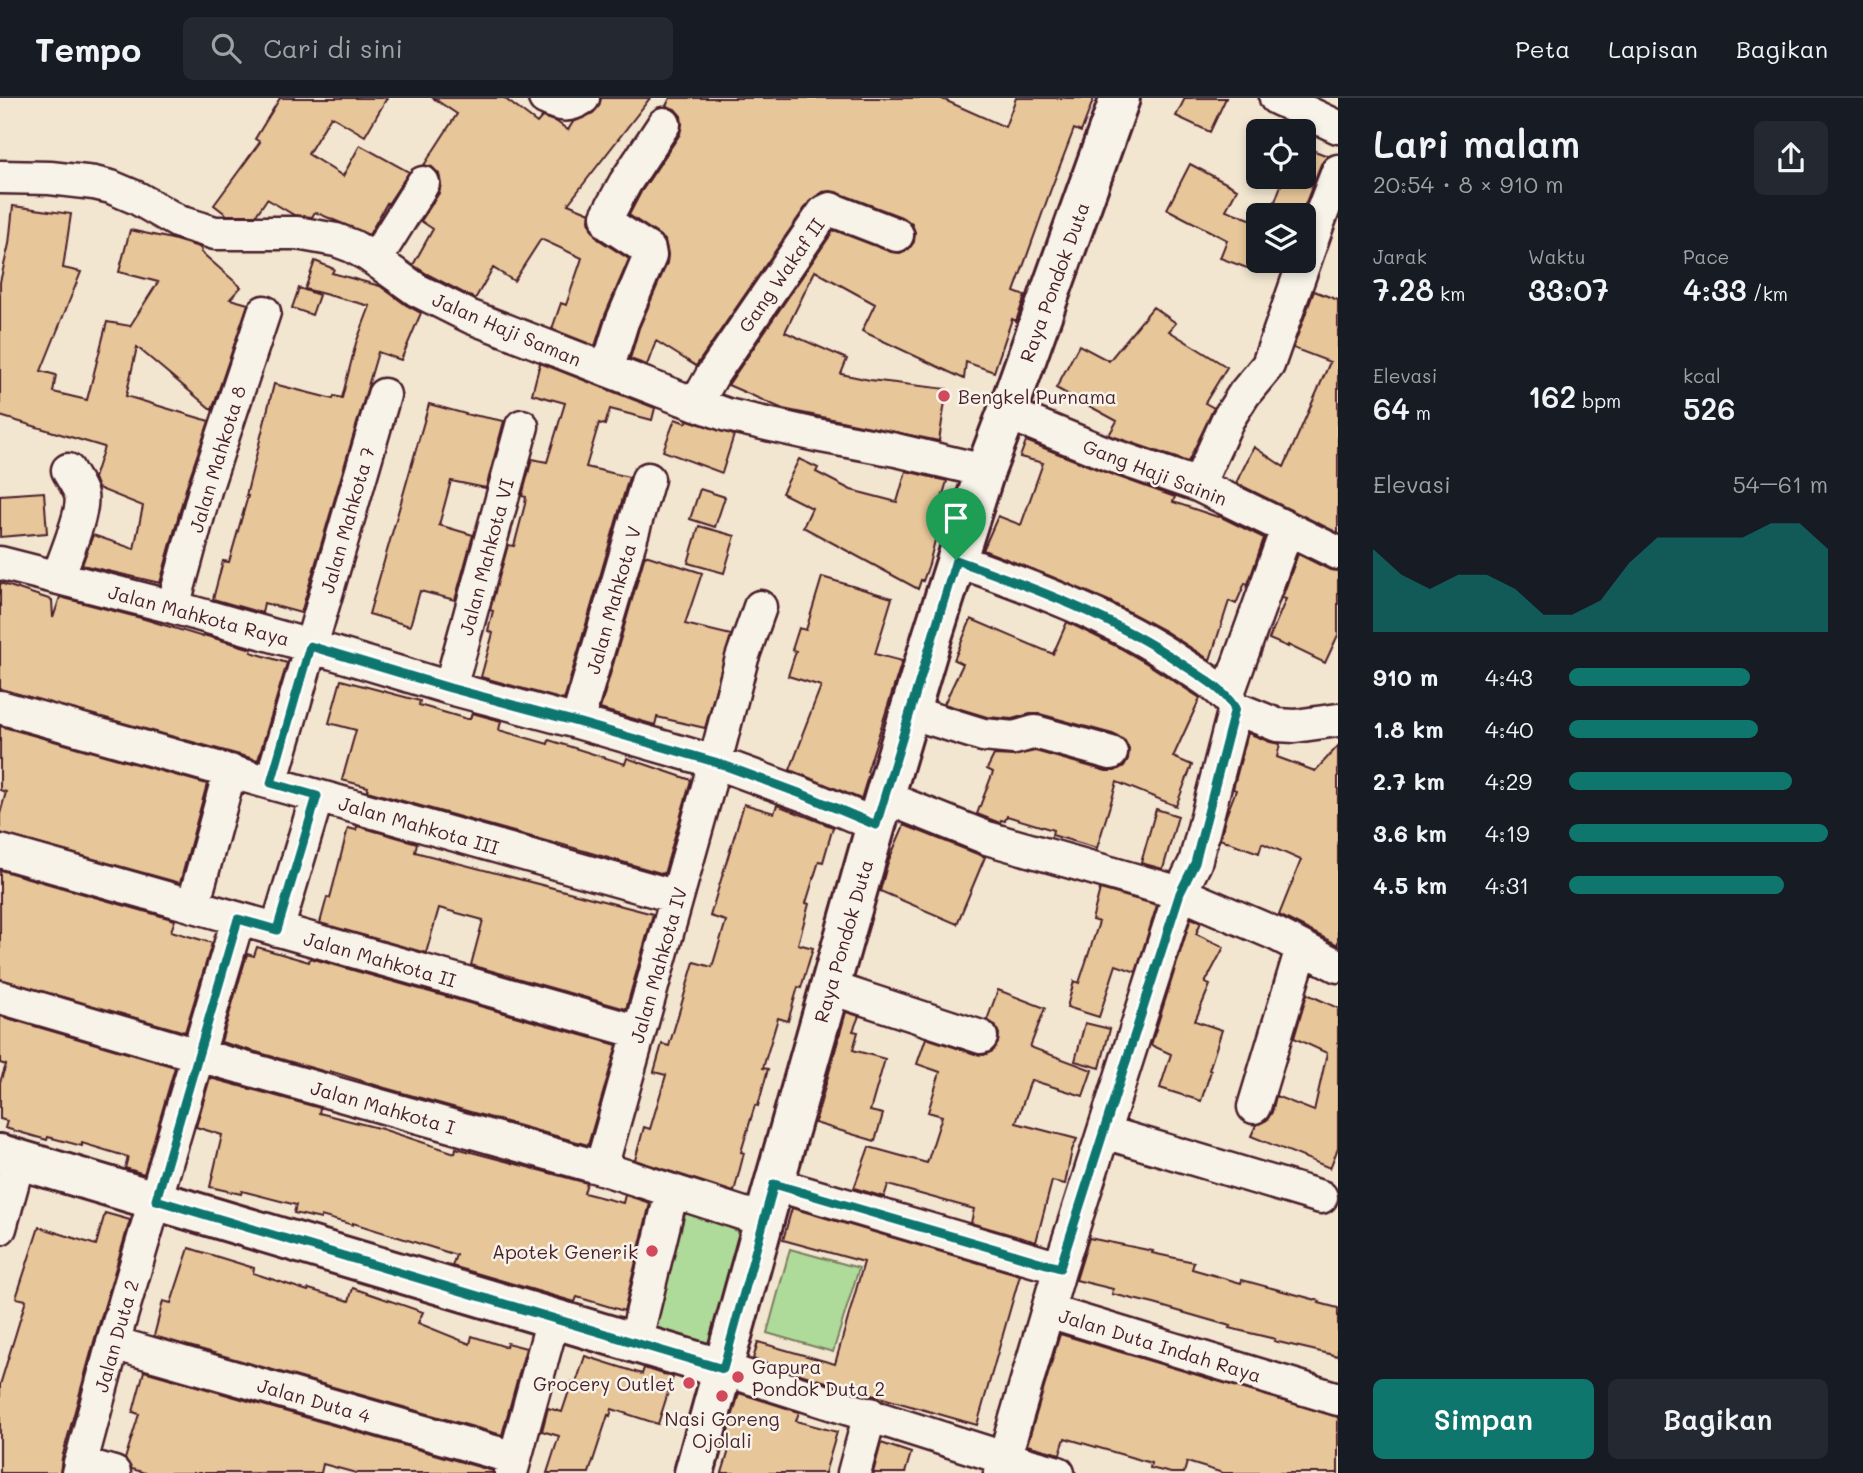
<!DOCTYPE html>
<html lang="id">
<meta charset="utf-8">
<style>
body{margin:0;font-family:Mali,sans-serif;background:#242831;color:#f1f3f6;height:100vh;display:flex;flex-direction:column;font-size:26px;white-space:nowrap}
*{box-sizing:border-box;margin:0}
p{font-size:23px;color:#9ea1a6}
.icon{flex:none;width:38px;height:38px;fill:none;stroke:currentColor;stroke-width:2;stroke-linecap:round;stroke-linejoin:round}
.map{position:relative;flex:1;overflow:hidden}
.drawer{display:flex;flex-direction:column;background:#171b24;width:525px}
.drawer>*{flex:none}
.controls{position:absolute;left:1246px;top:21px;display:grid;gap:14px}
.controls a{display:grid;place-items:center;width:70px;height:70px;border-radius:10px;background:#171b24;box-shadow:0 4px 10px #0003;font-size:35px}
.pin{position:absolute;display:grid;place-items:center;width:60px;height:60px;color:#fff;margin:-72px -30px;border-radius:50% 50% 50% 0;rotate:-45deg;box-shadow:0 0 7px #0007}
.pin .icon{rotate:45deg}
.round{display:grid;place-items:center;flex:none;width:74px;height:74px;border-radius:10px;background:#242831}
.headline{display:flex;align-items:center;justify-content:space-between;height:119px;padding:0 35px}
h1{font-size:38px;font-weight:600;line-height:52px}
.metrics{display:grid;grid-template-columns:repeat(3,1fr);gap:10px;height:119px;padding:7px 35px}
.metrics div{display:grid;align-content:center}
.metrics b{font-size:30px;font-weight:600}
.metrics small{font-size:19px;font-weight:400}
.metrics p{font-size:19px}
.chart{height:196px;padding:14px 35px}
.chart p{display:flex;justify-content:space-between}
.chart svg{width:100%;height:126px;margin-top:7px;fill:#0f766e;opacity:.7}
.button{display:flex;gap:14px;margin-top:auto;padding:14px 35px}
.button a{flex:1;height:80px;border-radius:10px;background:#0f766e;color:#fff;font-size:28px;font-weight:600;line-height:80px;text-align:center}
.button a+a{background:#242831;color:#f1f3f6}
ul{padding:0 35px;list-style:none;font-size:23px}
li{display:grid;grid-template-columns:112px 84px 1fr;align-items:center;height:52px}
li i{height:18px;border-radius:9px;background:#0f766e}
header{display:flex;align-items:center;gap:42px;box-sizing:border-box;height:98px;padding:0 35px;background:#171b24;border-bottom:2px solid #363941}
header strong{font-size:33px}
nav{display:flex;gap:38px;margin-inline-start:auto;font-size:24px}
.search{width:490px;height:63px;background:#242831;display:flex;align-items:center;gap:18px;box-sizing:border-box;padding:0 24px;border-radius:10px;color:#9ea1a6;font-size:26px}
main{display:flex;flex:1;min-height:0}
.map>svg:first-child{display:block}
</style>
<header>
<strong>Tempo</strong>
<div class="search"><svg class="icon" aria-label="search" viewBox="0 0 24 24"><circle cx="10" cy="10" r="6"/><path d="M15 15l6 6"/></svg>Cari di sini</div>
<nav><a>Peta</a><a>Lapisan</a><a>Bagikan</a></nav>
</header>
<main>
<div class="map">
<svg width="1338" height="1375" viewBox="0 0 1338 1375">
<rect width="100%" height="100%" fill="#f2e6d0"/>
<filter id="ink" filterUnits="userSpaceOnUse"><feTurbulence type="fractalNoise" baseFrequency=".0143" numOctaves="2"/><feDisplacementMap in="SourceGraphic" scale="14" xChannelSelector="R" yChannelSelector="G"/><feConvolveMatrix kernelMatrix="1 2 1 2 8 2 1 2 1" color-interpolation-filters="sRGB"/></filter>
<g filter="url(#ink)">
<path fill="#aedb99" stroke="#7c7d62" stroke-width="2" d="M 686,1113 L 746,1136 L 717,1258 L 652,1239 Z
M 790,1151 L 859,1170 L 833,1254 L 767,1235 Z"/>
<path fill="#e7c699" stroke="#4a1f2b" stroke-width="2" d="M 280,0 L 387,0 L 365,38 L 331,18 L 308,56 L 343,78 L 360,47 L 409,74 L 388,106 L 387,105 L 369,137 L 315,114 L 312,119 L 294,117 L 267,101 L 256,117 L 227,117 L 214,107 L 260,44 L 255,41 Z
M 433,0 L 504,0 L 537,25 L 542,19 L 557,24 L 568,32 L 573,24 L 593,15 L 599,8 L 601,0 L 650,0 L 568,106 L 590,115 L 589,122 L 591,130 L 598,141 L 629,161 L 605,217 L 595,248 L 552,231 L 561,205 L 566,207 L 582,160 L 541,141 L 514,183 L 493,170 L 475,201 L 427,176 L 413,167 L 433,131 L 421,123 L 439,95 L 441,86 L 439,76 L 432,69 L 424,67 L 457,16 Z
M 670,0 L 940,0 L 1005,29 L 1016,0 L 1094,0 L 1081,34 L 1074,31 L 1051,91 L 1014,194 L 1025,198 L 1016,223 L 1012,221 L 994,274 L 966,264 L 964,281 L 862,233 L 875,206 L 815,173 L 785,234 L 847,261 L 841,276 L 870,282 L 947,291 L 939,343 L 783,311 L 728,287 L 834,132 L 891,154 L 900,155 L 909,151 L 914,144 L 915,134 L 912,126 L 904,120 L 836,94 L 830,93 L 822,94 L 809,104 L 696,268 L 656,243 L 647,267 L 630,261 L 639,230 L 667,165 L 668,156 L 665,142 L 659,137 L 629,117 L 641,94 L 680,36 L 682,26 L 681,18 L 675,11 L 666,8 Z
M 1185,0 L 1226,0 L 1210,34 L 1176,18 Z
M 1304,49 L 1328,58 L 1321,66 L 1301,117 L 1270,117 L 1284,79 L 1304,79 Z
M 1190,66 L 1237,91 L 1226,112 L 1258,124 L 1258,174 L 1220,160 L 1227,142 L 1167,111 Z
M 13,108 L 71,116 L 63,170 L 81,174 L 41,273 L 56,277 L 53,294 L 87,302 L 107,224 L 130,228 L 158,184 L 119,174 L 130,132 L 172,141 L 199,149 L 202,152 L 201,154 L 241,189 L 230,201 L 248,206 L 212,312 L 137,249 L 126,298 L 209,323 L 187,387 L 160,485 L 82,467 L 93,437 L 134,451 L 143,408 L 98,390 L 94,380 L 104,349 L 0,318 L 0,184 L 9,146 Z
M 315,163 L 334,171 L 332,175 L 380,188 L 406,207 L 421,215 L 401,262 L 378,254 L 301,515 L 264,505 L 262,515 L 213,501 L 223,463 L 229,464 L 248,398 L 246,398 L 274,286 L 333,301 L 334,298 L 342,300 L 356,245 L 370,208 L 305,191 Z
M 299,190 L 319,197 L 312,217 L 292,210 Z
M 1314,193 L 1338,202 L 1338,435 L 1236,385 L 1254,349 L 1284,369 L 1330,264 L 1293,250 Z
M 1153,209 L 1176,225 L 1169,233 L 1227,269 L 1205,305 L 1214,310 L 1188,364 L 1109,337 L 1117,323 L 1056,290 L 1079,247 L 1109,263 Z
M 540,265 L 655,310 L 652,322 L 610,311 L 605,327 L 599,325 L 586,369 L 629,379 L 564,602 L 481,579 L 493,535 L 488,533 L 493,513 L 490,512 L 508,447 L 514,448 L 525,406 L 526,399 L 522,398 L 532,361 L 547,364 L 565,305 L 532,296 Z
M 429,306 L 473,318 L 473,317 L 504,323 L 486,390 L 451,383 L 439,427 L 473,437 L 455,502 L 420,493 L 410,528 L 369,516 Z
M 675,321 L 686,325 L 688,322 L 734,337 L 722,375 L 663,353 Z
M 1026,343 L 1102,373 L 1175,399 L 1173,404 L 1218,419 L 1219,418 L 1264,440 L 1248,486 L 1245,485 L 1236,506 L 1229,503 L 1210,562 L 1165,533 L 1109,503 L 1050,478 L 983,452 L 998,418 L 1021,427 L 1043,365 L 1020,359 Z
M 799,361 L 818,370 L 816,374 L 851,392 L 897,404 L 906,373 L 947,383 L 938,414 L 942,415 L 929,466 L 923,483 L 921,482 L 918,491 L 803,429 L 812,410 L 782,395 Z
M 700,391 L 725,399 L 715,429 L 690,421 Z
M 44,394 L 47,435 L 0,439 L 0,397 Z
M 699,428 L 735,438 L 724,475 L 688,465 Z
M 1298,456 L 1330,472 L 1338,473 L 1338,537 L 1325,565 L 1288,547 L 1288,549 L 1269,541 L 1286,501 L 1282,500 Z
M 645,457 L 702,475 L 685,526 L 731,537 L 705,630 L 657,619 L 655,627 L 600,611 Z
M 822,479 L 892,500 L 875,556 L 902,563 L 867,674 L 869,675 L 861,701 L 790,672 L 803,638 L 802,637 L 821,588 L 788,578 L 796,553 L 792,552 L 799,530 L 806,532 Z
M 0,485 L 52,502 L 53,520 L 60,499 L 141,520 L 203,539 L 203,537 L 252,551 L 251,554 L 287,565 L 258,662 L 0,591 Z
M 971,521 L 1053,556 L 1067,524 L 1120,550 L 1146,565 L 1200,600 L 1173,659 L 1192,667 L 1176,708 L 1117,684 L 1097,750 L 1052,737 L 1053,732 L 1007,718 L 1005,723 L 1001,722 L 1000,725 L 977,716 L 993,674 L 987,671 L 994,657 L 1013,658 L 1035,653 L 1106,673 L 1115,673 L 1124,668 L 1128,661 L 1129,651 L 1125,643 L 1116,637 L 1040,616 L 1030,616 L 1012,621 L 987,619 L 944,606 L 963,566 L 954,562 Z
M 341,582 L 420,603 L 419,607 L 467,621 L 470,621 L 472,615 L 501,623 L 499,632 L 548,646 L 549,642 L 625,666 L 627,660 L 691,682 L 664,776 L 557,745 L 557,746 L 367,693 L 368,689 L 342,682 L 356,632 L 329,625 Z
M 0,628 L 207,686 L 180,785 L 0,735 L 0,716 L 6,694 L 0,692 Z
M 1248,635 L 1270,644 L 1280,646 L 1277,659 L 1315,673 L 1338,648 L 1338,847 L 1279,817 L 1301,762 L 1262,745 L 1259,755 L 1220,741 L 1226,718 L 1236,692 L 1233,691 Z
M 744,706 L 774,715 L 777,707 L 833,729 L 823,764 L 819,763 L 806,805 L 809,806 L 798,846 L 813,850 L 801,890 L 798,889 L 788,923 L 778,920 L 763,970 L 768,971 L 758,1008 L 755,1007 L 741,1054 L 744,1055 L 734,1094 L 635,1062 L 644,1029 L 650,1031 L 666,977 L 654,974 L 662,946 L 669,948 L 694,864 L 712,869 L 726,823 L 710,818 Z
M 1156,711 L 1178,718 L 1163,771 L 1141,765 Z
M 904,727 L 985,759 L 957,826 L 880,793 L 888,764 Z
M 357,728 L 417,745 L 415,754 L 653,816 L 626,911 L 471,867 L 483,822 L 439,810 L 426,855 L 320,825 L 327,799 L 330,800 L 348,730 L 356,732 Z
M 0,772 L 175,822 L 171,833 L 212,845 L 185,934 L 0,881 Z
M 1100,791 L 1157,807 L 1136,874 L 1116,867 L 1099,919 L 1067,909 L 1074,883 L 1079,885 L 1099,824 L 1092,822 Z
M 1191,820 L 1201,824 L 1196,836 L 1224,849 L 1205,885 L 1210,887 L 1195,923 L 1222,932 L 1209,972 L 1211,973 L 1201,1003 L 1160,990 L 1171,956 L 1151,947 Z
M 257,849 L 309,864 L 310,860 L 617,947 L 588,1047 L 385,990 L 330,973 L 330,975 L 221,944 L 247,856 L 254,858 Z
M 998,892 L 1045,910 L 1030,949 L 1092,972 L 1083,998 L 1031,982 L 1016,1025 L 1077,1041 L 1072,1052 L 1065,1086 L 1052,1083 L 1036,1144 L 971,1125 L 974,1111 L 888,1087 L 884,1099 L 854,1090 L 869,1049 L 927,1065 L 942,1018 L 928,1014 L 940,974 L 917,966 L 926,940 L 975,956 L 984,957 L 993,953 L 998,945 L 999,936 L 995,927 L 987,922 Z
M 1307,896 L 1338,910 L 1338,1050 L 1330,1070 L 1251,1038 L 1256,1027 L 1267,1022 L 1272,1014 L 1276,998 L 1314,1013 L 1327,955 L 1294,940 Z
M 846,914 L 859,918 L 853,933 L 858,934 L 853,952 L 885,961 L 870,1013 L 883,1016 L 875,1043 L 815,1025 Z
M 0,918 L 175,969 L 144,1076 L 125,1070 L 128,1059 L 82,1045 L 82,1048 L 48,1039 L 47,1042 L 5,1030 L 7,1023 L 0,1021 L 0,984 L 6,967 L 0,965 Z
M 1085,925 L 1110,931 L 1100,970 L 1075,963 Z
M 210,980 L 320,1010 L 319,1015 L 382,1031 L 455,1055 L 456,1050 L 587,1085 L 584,1095 L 623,1105 L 625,1097 L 650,1105 L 624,1213 L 577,1199 L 575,1204 L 452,1168 L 456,1157 L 353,1125 L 353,1127 L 321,1118 L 321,1121 L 294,1115 L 296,1107 L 242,1093 L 241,1096 L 210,1089 L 222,1037 L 196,1029 Z
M 792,1110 L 1020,1177 L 977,1327 L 816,1281 L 753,1261 L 758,1244 L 835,1266 L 864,1164 L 783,1142 Z
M 105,1115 L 130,1122 L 95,1240 L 62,1360 L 60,1375 L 0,1375 L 0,1287 L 26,1202 L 16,1200 L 39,1129 L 96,1147 Z
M 1089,1140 L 1153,1153 L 1152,1155 L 1194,1164 L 1192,1171 L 1241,1185 L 1242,1182 L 1320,1203 L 1319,1205 L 1338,1210 L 1338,1258 L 1274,1243 L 1275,1241 L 1229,1230 L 1230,1228 L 1154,1206 L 1112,1196 L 1113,1191 L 1076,1182 Z
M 189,1150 L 254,1170 L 253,1175 L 308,1193 L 309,1191 L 349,1203 L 353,1190 L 423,1214 L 418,1225 L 470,1246 L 472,1238 L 506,1249 L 507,1245 L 526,1250 L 502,1337 L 154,1238 L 163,1203 L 171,1205 Z
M 1060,1236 L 1338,1319 L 1338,1375 L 1223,1375 L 1187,1364 L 1184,1375 L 1171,1375 L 1150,1370 L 1151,1365 L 1065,1340 L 1060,1356 L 1027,1347 Z
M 585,1258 L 642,1276 L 644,1270 L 673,1279 L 658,1326 L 612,1311 L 610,1318 L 608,1317 L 589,1375 L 547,1375 L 559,1338 L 542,1333 L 548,1310 L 562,1314 L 572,1284 L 576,1285 Z
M 144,1273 L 493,1373 L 493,1375 L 356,1375 L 323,1366 L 321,1375 L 145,1375 L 132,1371 L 125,1361 L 139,1316 L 133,1314 Z
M 739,1295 L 799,1314 L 796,1323 L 837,1334 L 825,1375 L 722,1375 L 729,1352 L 723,1351 Z
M 881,1345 L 911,1355 L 905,1375 L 873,1375 Z"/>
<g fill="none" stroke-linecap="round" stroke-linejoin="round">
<defs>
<path id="minor" d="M 545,0 C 560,7 568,10 583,0
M 1276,0 L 1338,29
M 0,79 L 50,80 L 94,85 L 111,89 L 137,100 L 179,124 L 215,135 L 297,135 L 336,142 L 352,148 L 368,157 L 417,192 L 471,219 L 680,300 L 727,317 L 816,337 L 896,352 L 985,373
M 375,162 L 423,85
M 607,272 L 622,224 L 650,158 L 649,152 L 609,126 L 607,118 L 625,85 L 664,26
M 696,306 L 713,276 L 824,114 L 830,111 L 897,137
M 1007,315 L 1108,356 L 1198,387 L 1338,455
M 1198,387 L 1228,321 L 1244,296 L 1268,267 L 1318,125 L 1338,73
M 956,462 C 1034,490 1113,519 1182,566 C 1202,579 1222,590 1235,610
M 0,465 L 173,509 L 310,548 L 450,590 L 577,624 L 715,664 L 807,698 L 876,727
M 58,479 C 64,462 85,413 81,397 C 79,389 72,380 68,372
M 173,509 L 205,392 L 264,214
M 450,590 L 522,328
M 1227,598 L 1287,431
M 0,609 L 677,799
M 909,614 L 983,637 L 1014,640 L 1035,634 L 1111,655
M 577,624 L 648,381
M 271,685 L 384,297
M 884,699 L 987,740 L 1180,795 L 1276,836 L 1338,868
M 0,753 L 639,934
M 193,808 L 230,673
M 277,832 L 317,698
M 831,890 L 981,939
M 0,899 L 198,957 L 601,1070 L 744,1116 L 766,1120
M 1254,1009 L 1302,850
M 1104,1034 L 1321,1099
M 601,1070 L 715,664 L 742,560 L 760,509
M 774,1086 L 1060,1170
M 0,1130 L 19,1061
M 1048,1213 L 1338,1301
M 113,1245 L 515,1360
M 635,1245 L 672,1093
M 723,1271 L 1004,1360 L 1058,1375
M 80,1365 L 114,1375
M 78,1375 L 113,1245 L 238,821
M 511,1375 L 553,1221
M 854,1375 L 870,1316
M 1000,1375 L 1060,1170 L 1180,795 L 1195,765 L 1235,610 L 1277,627 L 1295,628 L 1338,622"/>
<path id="tertiary" d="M 0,1056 L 723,1271"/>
<path id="secondary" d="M 694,1375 L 774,1086 L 876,727 L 932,539 L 985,373 L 1007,315 L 1120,0"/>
</defs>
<use href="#minor" stroke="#4a1f2b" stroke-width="37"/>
<use href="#tertiary" stroke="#4a1f2b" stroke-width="44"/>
<use href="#secondary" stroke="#4a1f2b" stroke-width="44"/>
<use href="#minor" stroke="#f7f3e8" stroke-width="32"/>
<use href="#tertiary" stroke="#f7f3e8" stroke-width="38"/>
<use href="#secondary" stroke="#f7f3e8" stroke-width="38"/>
</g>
</g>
<g fill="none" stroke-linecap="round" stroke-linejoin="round" filter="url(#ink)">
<defs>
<path id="route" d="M 956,462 C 1034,490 1113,519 1182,566 C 1202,579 1222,590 1235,610 L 1195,765 L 1180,795 L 1060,1170 L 774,1086 L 723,1271 L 156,1102 L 238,821 L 277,832 L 317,698 L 271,685 L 310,548 L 450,590 L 577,624 L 715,664 L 807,698 L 876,727 Z"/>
</defs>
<use href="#route" stroke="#fff" stroke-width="14"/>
<use href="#route" stroke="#0f766e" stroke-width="9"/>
</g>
<g fill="#d1495b" stroke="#f7f3e8" stroke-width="2.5">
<circle cx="944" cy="298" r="7"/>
<circle cx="652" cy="1153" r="7"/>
<circle cx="738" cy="1279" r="7"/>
<circle cx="689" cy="1285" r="7"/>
<circle cx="722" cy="1298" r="7"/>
</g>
<g text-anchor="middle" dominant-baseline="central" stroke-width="5" stroke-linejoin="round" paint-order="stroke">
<g font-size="19" fill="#4a1f2b" stroke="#f7f3e8">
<text transform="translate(781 177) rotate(-55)">Gang Wakaf II</text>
<text transform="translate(1054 184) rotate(-70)">Raya Pondok Duta</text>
<text transform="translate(507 231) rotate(23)">Jalan Haji Saman</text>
<text transform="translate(217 361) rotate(-73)">Jalan Mahkota 8</text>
<text transform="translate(1155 374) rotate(21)">Gang Haji Sainin</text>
<text transform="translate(347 422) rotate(-74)">Jalan Mahkota 7</text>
<text transform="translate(486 459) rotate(-75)">Jalan Mahkota VI</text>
<text transform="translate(613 502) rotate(-74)">Jalan Mahkota V</text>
<text transform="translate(199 517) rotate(15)">Jalan Mahkota Raya</text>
<text transform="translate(419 727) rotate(16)">Jalan Mahkota III</text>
<text transform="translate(843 843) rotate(-74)">Raya Pondok Duta</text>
<text transform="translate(380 861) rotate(16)">Jalan Mahkota II</text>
<text transform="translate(658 867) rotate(-74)">Jalan Mahkota IV</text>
<text transform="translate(383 1009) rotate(16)">Jalan Mahkota I</text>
<text transform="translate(116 1238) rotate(-74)">Jalan Duta 2</text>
<text transform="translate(1160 1247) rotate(17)">Jalan Duta Indah Raya</text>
<text transform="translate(314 1302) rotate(16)">Jalan Duta 4</text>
</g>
<g font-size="19" fill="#4a1f2b" stroke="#f7f3e8" text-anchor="start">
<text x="958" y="298">Bengkel Purnama</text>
<text x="638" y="1153" text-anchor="end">Apotek Generik</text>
<text x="752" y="1268">Gapura<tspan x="752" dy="22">Pondok Duta 2</tspan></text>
<text x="675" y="1285" text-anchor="end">Grocery Outlet</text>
<text x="722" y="1320" text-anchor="middle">Nasi Goreng<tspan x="722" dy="22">Ojolali</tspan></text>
</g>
</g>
</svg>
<div class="controls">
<a><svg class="icon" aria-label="locate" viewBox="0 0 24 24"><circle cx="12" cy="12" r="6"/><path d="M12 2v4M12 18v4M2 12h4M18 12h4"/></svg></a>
<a><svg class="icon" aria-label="layers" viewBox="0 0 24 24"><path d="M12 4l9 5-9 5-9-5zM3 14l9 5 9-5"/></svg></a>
</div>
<div class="pin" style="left:956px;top:462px;background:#1e9e55"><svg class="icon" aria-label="arrive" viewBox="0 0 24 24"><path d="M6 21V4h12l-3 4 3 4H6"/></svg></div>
</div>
<section class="drawer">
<div class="headline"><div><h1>Lari malam</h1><p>20:54 · 8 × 910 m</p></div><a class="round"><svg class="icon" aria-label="share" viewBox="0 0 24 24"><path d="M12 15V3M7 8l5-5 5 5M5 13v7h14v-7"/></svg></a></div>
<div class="metrics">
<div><p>Jarak</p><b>7.28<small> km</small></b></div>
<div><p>Waktu</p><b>33:07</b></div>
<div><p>Pace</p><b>4:33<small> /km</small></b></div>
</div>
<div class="metrics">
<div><p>Elevasi</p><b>64<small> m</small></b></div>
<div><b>162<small> bpm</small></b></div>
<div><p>kcal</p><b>526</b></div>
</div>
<div class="chart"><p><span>Elevasi</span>54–61 m</p>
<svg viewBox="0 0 160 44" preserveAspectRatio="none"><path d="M0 44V15L10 24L20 29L30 24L40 24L50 29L60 38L70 38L80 33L90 20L100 11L110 11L120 11L130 11L140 6L150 6L160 15V44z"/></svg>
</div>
<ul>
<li><b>910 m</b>4:43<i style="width:70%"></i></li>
<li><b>1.8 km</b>4:40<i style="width:73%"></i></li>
<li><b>2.7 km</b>4:29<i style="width:86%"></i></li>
<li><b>3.6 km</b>4:19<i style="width:100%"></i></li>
<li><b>4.5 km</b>4:31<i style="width:83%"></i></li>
</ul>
<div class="button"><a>Simpan</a><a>Bagikan</a></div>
</section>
</main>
